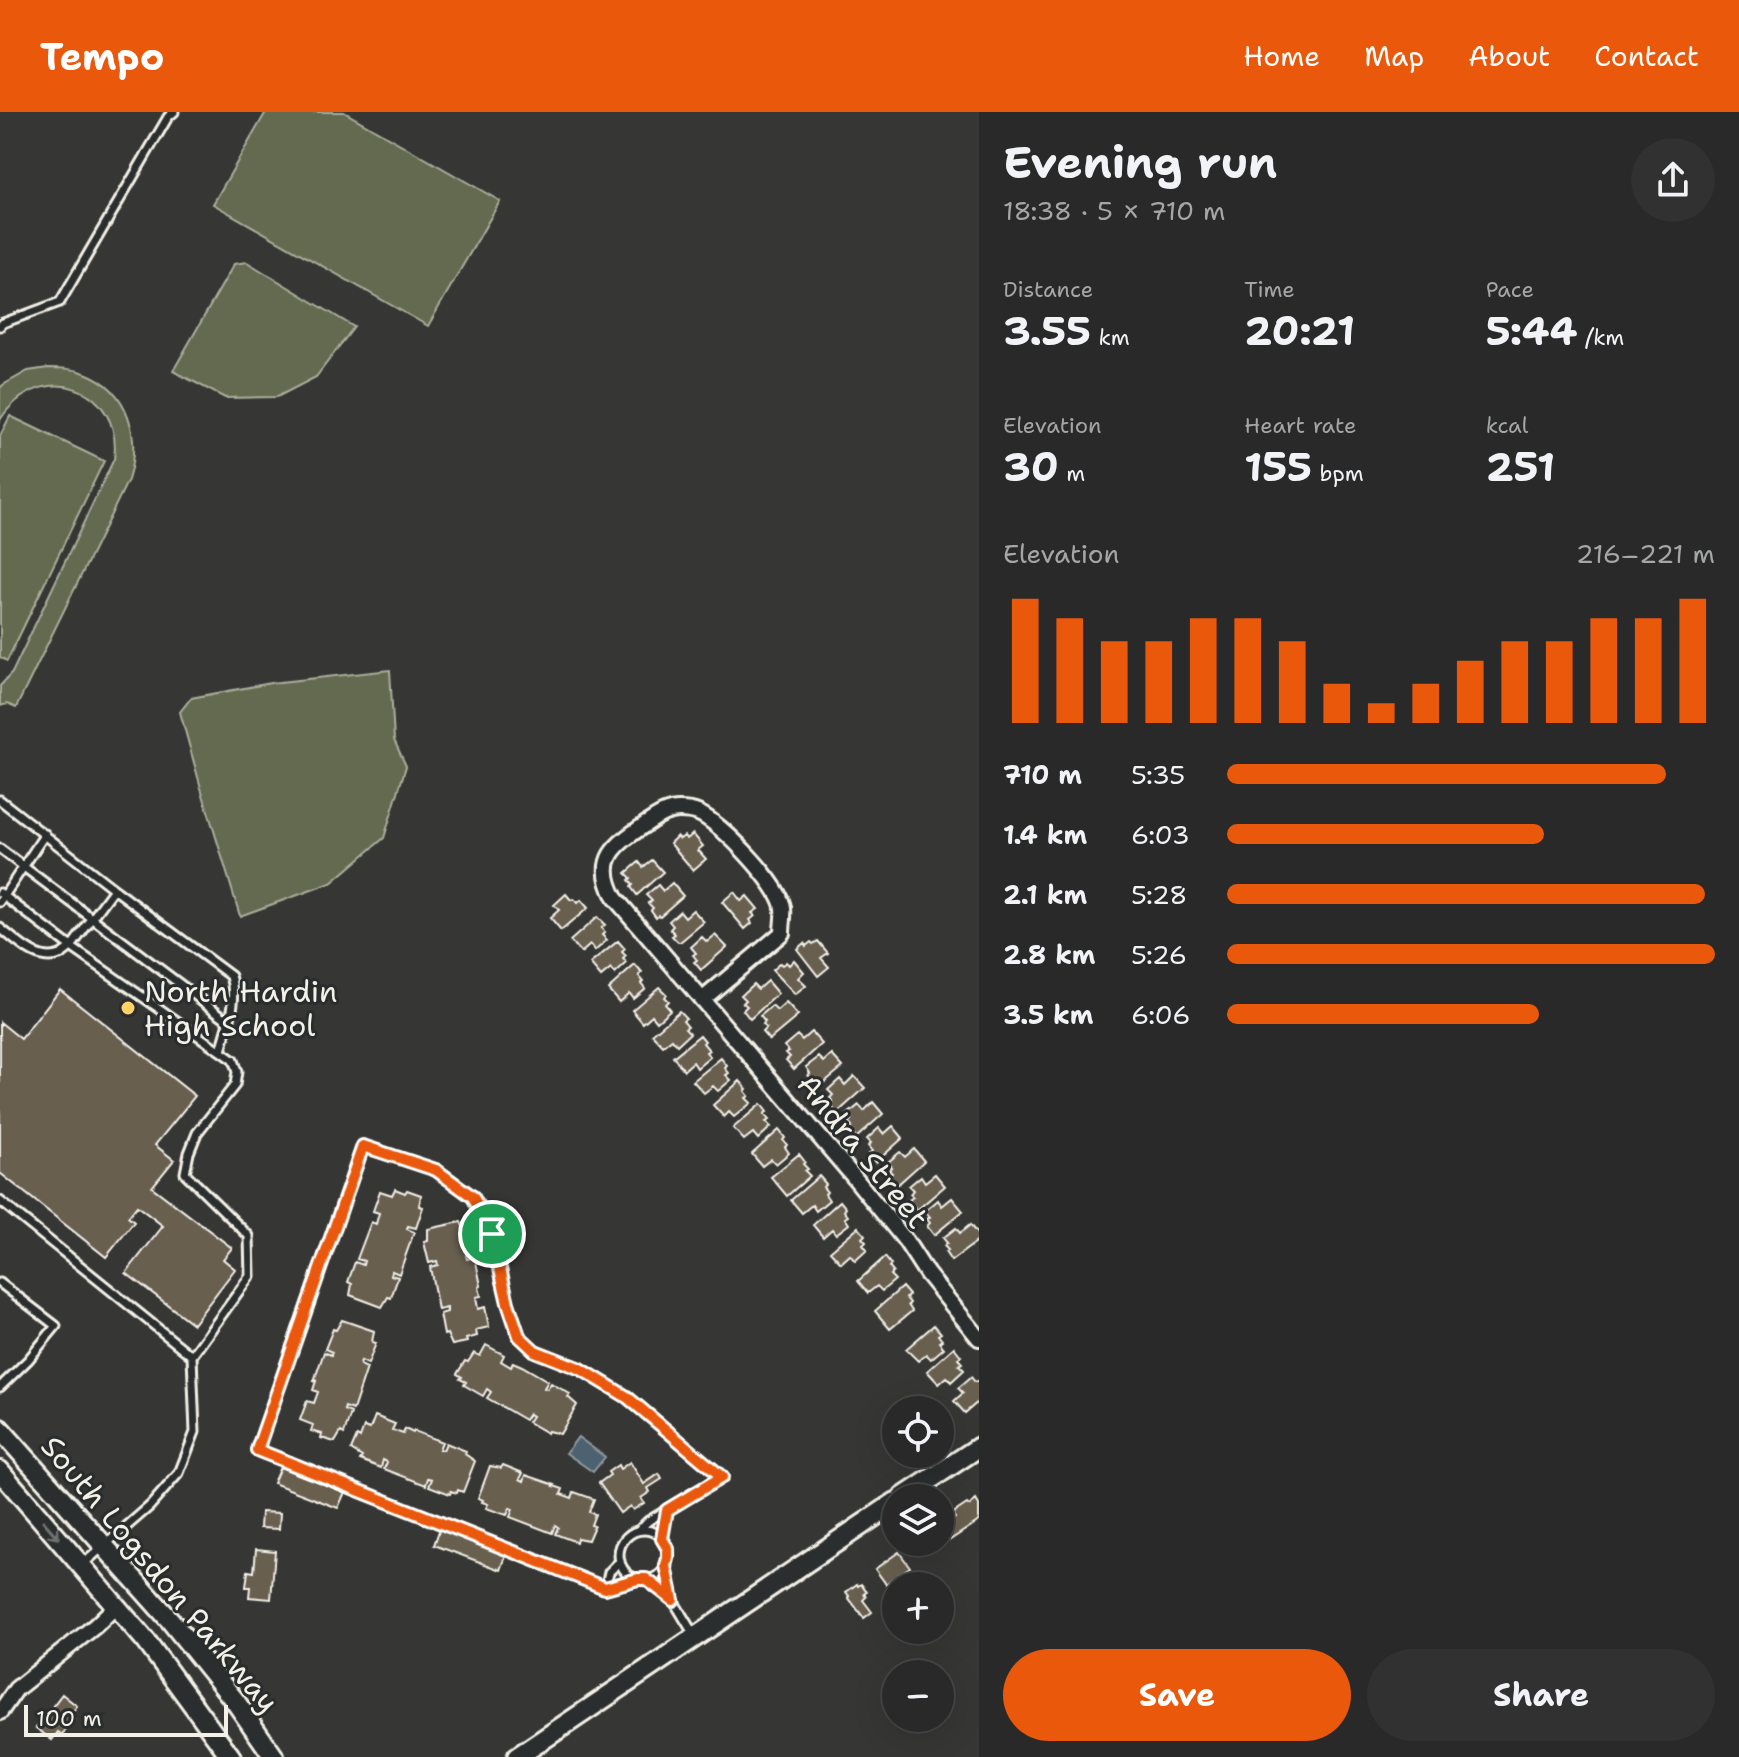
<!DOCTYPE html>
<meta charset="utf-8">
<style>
body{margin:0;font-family:"Shantell Sans",sans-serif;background:#303130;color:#f1f3f6;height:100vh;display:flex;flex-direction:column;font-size:30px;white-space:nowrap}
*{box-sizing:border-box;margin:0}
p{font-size:26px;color:#a5a6a8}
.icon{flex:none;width:44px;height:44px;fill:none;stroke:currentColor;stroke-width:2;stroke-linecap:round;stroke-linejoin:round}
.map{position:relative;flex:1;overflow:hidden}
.drawer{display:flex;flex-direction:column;background:#282928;width:760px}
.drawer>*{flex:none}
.buttons{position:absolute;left:882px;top:1284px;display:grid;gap:16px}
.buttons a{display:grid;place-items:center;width:72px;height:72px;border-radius:50%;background:#282928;box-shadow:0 8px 32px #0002,0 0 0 2px #444545;font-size:40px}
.scale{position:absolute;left:24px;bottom:20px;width:204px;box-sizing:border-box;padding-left:8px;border:4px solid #f4f1e8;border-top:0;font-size:22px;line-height:28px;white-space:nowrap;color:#f4f1e8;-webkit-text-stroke:6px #2a2d2e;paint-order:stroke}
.pin{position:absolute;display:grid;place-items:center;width:68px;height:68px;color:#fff;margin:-34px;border:4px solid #fff;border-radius:50%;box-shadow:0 2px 8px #0007}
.round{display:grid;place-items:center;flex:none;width:84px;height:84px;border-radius:42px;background:#303130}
.headline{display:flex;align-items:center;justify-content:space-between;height:136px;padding:0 24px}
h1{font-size:44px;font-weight:700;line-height:60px}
.stats{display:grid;grid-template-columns:repeat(3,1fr);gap:12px;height:136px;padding:8px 24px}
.stats div{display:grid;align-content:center}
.stats b{font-size:40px;font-weight:700}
.stats small{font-size:22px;font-weight:400}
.stats p{font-size:22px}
.chart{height:224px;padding:16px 24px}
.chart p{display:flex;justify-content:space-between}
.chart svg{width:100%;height:144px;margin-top:8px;stroke:#ea580c;stroke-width:6}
.button{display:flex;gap:16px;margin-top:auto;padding:16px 24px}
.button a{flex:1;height:92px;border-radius:48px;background:#ea580c;color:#fff;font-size:32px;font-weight:700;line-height:92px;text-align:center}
.button a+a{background:#303130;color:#f1f3f6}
ul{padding:0 24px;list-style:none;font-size:26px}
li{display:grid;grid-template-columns:128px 96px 1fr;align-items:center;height:60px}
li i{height:20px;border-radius:10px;background:#ea580c}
header{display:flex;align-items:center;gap:48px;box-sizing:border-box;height:112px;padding:0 40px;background:#ea580c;color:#fff}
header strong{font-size:38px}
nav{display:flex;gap:44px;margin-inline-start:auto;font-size:28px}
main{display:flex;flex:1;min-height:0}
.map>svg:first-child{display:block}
</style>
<header>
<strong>Tempo</strong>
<nav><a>Home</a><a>Map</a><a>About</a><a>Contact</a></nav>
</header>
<main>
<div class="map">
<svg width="979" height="1645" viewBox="0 0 979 1645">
<rect width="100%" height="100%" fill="#363735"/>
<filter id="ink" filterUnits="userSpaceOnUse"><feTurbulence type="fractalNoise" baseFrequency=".0125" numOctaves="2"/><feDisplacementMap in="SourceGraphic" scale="16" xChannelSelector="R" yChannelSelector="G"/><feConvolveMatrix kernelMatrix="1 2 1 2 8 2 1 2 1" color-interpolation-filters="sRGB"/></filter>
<g filter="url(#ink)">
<path fill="#646b50" stroke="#acae9c" stroke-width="2" d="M 266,0 L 344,0 L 500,89 L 428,214 L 213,92 Z
M 247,150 L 354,215 L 316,265 L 277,285 L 225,286 L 173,259 L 234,152 Z
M 48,256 C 60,256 73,256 85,261 C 130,278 141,326 128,368 L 16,596 L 7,592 L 0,594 L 0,574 L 12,561 L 114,347 C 124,275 41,245 0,308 L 0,276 L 3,273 L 28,259 Z
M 10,304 L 104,349 L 7,549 L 0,545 L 0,324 Z
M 390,558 L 394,628 L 406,654 L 384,726 L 331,771 L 240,804 L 201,676 L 180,600 L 191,586 L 271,571 Z"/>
<path fill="#4d6270" stroke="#909ba0" stroke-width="2" d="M 578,1325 L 605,1345 L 593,1360 L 566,1341 Z"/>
<path fill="#685f50" stroke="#f4f1e8" stroke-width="2" d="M 693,722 L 703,734 L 698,738 L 706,747 L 693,758 L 670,731 L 677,724 L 680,727 L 684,724 L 687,727 Z
M 652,748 L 663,760 L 637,783 L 631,775 L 633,773 L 629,768 L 631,766 L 626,761 L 639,750 L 643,755 Z
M 672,771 L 683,784 L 660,804 L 658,803 L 656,805 L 651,798 L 653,796 L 648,791 L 652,789 L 646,783 L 658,773 L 663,779 Z
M 734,780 L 741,789 L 747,784 L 758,797 L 752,801 L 755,804 L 750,808 L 752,811 L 745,817 L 722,790 Z
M 566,782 L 571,788 L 574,787 L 578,791 L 581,788 L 588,796 L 561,819 L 550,806 L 559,798 L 554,793 Z
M 693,798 L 704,810 L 680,830 L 678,830 L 672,824 L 675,822 L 670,817 L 673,814 L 669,809 L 680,799 L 685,805 Z
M 597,805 L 605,813 L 601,816 L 605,820 L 602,823 L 607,828 L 595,839 L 590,833 L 581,841 L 570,829 Z
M 715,823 L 727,835 L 701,858 L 694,850 L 697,848 L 693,843 L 696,841 L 691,835 L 702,825 L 707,830 Z
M 618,829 L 625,837 L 622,840 L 626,844 L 623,847 L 627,851 L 615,862 L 611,857 L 601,865 L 590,852 Z
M 818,829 L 828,841 L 821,846 L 829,855 L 818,864 L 797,837 L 804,831 L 806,834 L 811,830 L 813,832 Z
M 794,848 L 804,860 L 798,866 L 806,874 L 795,883 L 772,858 L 780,851 L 782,853 L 786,850 L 789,853 Z
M 635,853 L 642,861 L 639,864 L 643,869 L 641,871 L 645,876 L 633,886 L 629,881 L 619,890 L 608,877 Z
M 767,869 L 778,882 L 750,907 L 743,898 L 747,894 L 743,891 L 746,888 L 741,883 L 753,872 L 758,877 Z
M 659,875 L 666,882 L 664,885 L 668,889 L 665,892 L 670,898 L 657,909 L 652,903 L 643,911 L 632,898 Z
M 60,877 L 195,984 L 155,1033 L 174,1048 L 152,1075 L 232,1136 L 223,1147 L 235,1157 L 193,1212 L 126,1161 L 163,1114 L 137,1094 L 128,1105 L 134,1110 L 106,1145 L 0,1061 L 0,910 L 21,927 Z
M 786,891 L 798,904 L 769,928 L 762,920 L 766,916 L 762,913 L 765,910 L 760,904 L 772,894 L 777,899 Z
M 679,899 L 686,906 L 683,908 L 688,914 L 685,916 L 690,921 L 677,933 L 672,927 L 663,934 L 652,922 Z
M 811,920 L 822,932 L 794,957 L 786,948 L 790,945 L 786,941 L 789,939 L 784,934 L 797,923 L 802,928 Z
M 700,923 L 705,929 L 703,931 L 709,938 L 706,940 L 710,945 L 697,956 L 693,950 L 684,958 L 673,945 Z
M 832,943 L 843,955 L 815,978 L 808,971 L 812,967 L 808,963 L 810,961 L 806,955 L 819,945 L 824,950 Z
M 721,946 L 727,954 L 725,956 L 729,961 L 726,963 L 731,968 L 718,979 L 713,974 L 704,981 L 693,969 Z
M 854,964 L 865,976 L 837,1001 L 830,993 L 833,990 L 830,986 L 833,983 L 828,978 L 840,967 L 845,973 Z
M 740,969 L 747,977 L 745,979 L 749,984 L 746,986 L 751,991 L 734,1005 L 729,1000 L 724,1005 L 713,993 Z
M 873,990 L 883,1002 L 856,1026 L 849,1018 L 852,1015 L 848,1011 L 851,1008 L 847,1003 L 859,993 L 864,999 Z
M 761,992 L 767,1000 L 764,1002 L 769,1008 L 766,1010 L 771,1015 L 758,1027 L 753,1021 L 744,1028 L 733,1016 Z
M 893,1014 L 903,1026 L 876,1050 L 869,1042 L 872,1039 L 868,1034 L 871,1031 L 867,1027 L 879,1016 L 884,1022 Z
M 779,1018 L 785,1026 L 783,1028 L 787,1033 L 785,1035 L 789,1041 L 776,1052 L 771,1047 L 762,1054 L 752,1042 Z
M 914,1037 L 924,1049 L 896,1074 L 888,1065 L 892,1061 L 889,1058 L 892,1055 L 888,1050 L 900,1040 L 905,1045 Z
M 799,1042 L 805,1050 L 803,1052 L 808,1057 L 805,1059 L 810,1064 L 787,1084 L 771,1065 Z
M 935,1062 L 945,1074 L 917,1098 L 909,1088 L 913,1085 L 910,1082 L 913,1078 L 909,1074 L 921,1064 L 925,1070 Z
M 819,1064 L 826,1072 L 823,1075 L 827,1080 L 825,1082 L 829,1088 L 816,1099 L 812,1093 L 802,1101 L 791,1088 Z
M 395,1077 L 405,1081 L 407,1078 L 421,1083 L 419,1094 L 423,1095 L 416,1116 L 408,1114 L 407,1117 L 414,1120 L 399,1162 L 392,1159 L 391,1163 L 398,1165 L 391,1186 L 388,1185 L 382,1195 L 350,1183 L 352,1172 L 348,1170 L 355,1150 L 363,1153 L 364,1149 L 357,1147 L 371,1110 L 376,1112 L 379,1101 L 373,1099 L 380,1079 L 392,1083 Z
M 952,1086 L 963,1099 L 934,1123 L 927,1114 L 930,1111 L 927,1107 L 930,1105 L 925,1099 L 938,1088 L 942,1094 Z
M 840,1089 L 846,1096 L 844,1099 L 848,1104 L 845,1106 L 849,1112 L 836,1122 L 832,1117 L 823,1125 L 813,1113 Z
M 461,1110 L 466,1121 L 470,1120 L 474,1142 L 466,1143 L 467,1147 L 475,1145 L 481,1174 L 479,1175 L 481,1184 L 476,1185 L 478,1197 L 485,1195 L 489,1215 L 476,1218 L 477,1224 L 466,1227 L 467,1230 L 452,1233 L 447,1222 L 444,1223 L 440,1202 L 447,1200 L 447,1196 L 438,1198 L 430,1155 L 438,1153 L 437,1149 L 429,1151 L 424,1130 L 428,1129 L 428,1117 Z
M 970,1113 L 979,1124 L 979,1128 L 951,1149 L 945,1140 L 948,1138 L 944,1134 L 947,1131 L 943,1126 L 956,1116 L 960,1121 Z
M 858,1115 L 865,1123 L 862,1126 L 866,1130 L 863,1133 L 867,1138 L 855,1149 L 850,1143 L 841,1151 L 830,1139 Z
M 885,1145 L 891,1153 L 889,1155 L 893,1160 L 890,1163 L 895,1168 L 882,1179 L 877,1174 L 868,1181 L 858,1169 Z
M 902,1175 L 909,1183 L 906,1186 L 910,1191 L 908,1193 L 912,1199 L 890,1217 L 875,1199 Z
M 342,1208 L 374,1219 L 372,1230 L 376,1231 L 368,1252 L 361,1249 L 360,1253 L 367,1256 L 353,1298 L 345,1295 L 344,1298 L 351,1301 L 344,1322 L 341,1320 L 335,1330 L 321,1326 L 322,1322 L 311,1319 L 313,1313 L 300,1308 L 307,1289 L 314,1291 L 318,1280 L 313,1278 L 316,1269 L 314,1269 L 324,1240 L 331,1243 L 332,1240 L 325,1237 L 333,1217 L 336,1218 Z
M 934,1213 L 941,1221 L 938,1223 L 942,1228 L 939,1230 L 944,1236 L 931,1247 L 926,1242 L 918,1249 L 906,1237 Z
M 486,1233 L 504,1243 L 501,1249 L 511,1255 L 513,1250 L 522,1254 L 548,1269 L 544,1276 L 547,1277 L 551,1271 L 570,1282 L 568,1285 L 577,1293 L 560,1322 L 548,1319 L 547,1321 L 528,1310 L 532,1304 L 529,1302 L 525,1308 L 487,1286 L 491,1280 L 487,1277 L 483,1284 L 464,1273 L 466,1270 L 460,1267 L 462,1265 L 457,1262 L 465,1249 L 468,1250 L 474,1241 L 480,1244 Z
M 954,1235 L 961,1244 L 958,1246 L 962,1251 L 959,1253 L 964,1258 L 951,1270 L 947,1265 L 939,1272 L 927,1259 Z
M 971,1265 L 975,1270 L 979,1268 L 979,1289 L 965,1301 L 954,1289 L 963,1281 L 958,1276 Z
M 375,1304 L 395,1312 L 392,1318 L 403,1322 L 405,1317 L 413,1321 L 414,1319 L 442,1330 L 439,1337 L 443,1338 L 446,1331 L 466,1339 L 465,1342 L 475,1349 L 463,1380 L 458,1378 L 457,1381 L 451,1379 L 450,1382 L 429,1374 L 432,1367 L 428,1366 L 426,1373 L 384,1357 L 387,1350 L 383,1348 L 381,1356 L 360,1348 L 362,1345 L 351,1338 L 357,1324 L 360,1326 L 364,1315 L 370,1317 Z
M 630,1350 L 644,1372 L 659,1362 L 662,1367 L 648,1376 L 650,1380 L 641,1386 L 644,1391 L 633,1398 L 630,1394 L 620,1401 L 599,1371 L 610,1363 L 608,1360 L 618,1353 L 620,1357 Z
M 503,1353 L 523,1361 L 520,1367 L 524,1369 L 526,1363 L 555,1373 L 554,1374 L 563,1377 L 561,1382 L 572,1386 L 574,1380 L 594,1387 L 589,1400 L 595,1402 L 591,1413 L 594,1414 L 588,1428 L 577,1426 L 576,1430 L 555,1422 L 558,1415 L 555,1413 L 552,1421 L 510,1405 L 513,1397 L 510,1396 L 507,1403 L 486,1396 L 488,1392 L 482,1390 L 483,1388 L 478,1386 L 483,1373 L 490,1354 L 501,1356 Z
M 280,1355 L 345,1380 L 338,1396 L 273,1371 Z
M 976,1388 L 979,1393 L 979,1409 L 950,1428 L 942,1416 L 955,1406 L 952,1402 L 967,1392 L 969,1394 Z
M 261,1400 L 280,1401 L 279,1417 L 260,1416 Z
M 440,1416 L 507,1441 L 501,1458 L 434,1433 Z
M 256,1437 L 275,1439 L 271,1487 L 249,1485 L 250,1475 L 246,1475 L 248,1459 L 254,1460 Z
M 899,1440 L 910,1455 L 886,1472 L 875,1457 Z
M 857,1472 L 858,1474 L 861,1472 L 867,1479 L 864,1482 L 866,1485 L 863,1488 L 872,1500 L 864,1506 L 848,1485 L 849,1484 L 846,1480 Z
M 62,1582 L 77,1594 L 70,1603 L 74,1607 L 62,1623 L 58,1620 L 52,1628 L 36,1616 Z"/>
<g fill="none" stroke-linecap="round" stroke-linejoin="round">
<defs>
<path id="lane" d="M 0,214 L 3,211 L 60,190 L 168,5 L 174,0
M 0,688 L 114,777 L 231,864 C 239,887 227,916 221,939
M 0,737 L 229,909
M 0,781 L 71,835 L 114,777
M 0,790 L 45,722
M 0,816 C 16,828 37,852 60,843 C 64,841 67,838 71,835 L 233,948 L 237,960 L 235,973 L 197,1021 L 189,1041 L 185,1061 L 249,1124 L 250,1164 L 192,1244
M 0,1089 L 192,1244 L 195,1320 L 179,1361 L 150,1394 L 82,1453
M 0,1171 L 56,1214 L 28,1248 L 0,1275
M619 1443a25 25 0 1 1 50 0a25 25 0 1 1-50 0Z
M 662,1427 L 667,1398
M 666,1454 L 673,1488 L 694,1523
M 646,1467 L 673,1488
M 605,1476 L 257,1338 L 363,1034 L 436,1058 L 473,1085 L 492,1122 L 508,1191 L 519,1224 L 535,1239 L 581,1257 L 627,1285 L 722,1365 L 648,1409 L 639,1418
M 605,1476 L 638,1467
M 605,1476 L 609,1460 L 620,1449"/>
<path id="street" d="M 702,888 L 782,821 C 782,813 784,804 783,796 C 781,773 719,709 698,701 C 693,699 685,698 679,698 C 666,698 657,705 646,712 C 615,733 594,747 615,786 L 853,1064 L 905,1128 L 927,1162 L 979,1226
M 0,1600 L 16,1577 L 95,1514 L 116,1494"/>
<path id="secondary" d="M 0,1317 L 170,1508 L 235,1589 L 274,1645
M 0,1359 L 146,1529 L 231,1645
M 902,1386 L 979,1335
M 517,1645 L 896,1390"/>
</defs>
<use href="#lane" stroke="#f4f1e8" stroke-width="13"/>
<use href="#street" stroke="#f4f1e8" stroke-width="20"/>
<use href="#secondary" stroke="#f4f1e8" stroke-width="24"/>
<use href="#lane" stroke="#2a2d2e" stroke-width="7"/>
<use href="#street" stroke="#2a2d2e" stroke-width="14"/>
<use href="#secondary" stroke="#2a2d2e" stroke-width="18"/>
</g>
<defs><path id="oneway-shaft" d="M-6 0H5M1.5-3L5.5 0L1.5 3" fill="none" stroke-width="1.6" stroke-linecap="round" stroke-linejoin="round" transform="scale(2)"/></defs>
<use stroke="#71726f" href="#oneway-shaft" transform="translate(51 1418) rotate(49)"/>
</g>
<g fill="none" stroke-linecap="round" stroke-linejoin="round" filter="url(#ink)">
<defs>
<path id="route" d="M 363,1034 L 436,1058 L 473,1085 L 492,1122 L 508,1191 L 519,1224 L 535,1239 L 581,1257 L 627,1285 L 722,1365 L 667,1398 L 662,1427 L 668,1437 L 668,1446 L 666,1454 L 673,1488 L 646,1467 L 638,1467 L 605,1476 L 257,1338 Z"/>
</defs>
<use href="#route" stroke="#fff" stroke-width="16"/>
<use href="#route" stroke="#ea580c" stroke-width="10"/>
</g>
<circle fill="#ffd166" stroke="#2a2d2e" stroke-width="3" cx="128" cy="896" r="8"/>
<g text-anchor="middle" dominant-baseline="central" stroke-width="6" stroke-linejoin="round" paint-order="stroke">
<g font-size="30" fill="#f4f1e8" stroke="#2a2d2e" text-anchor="start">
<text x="144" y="879">North Hardin<tspan x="144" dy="34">High School</tspan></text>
</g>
<g font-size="30" fill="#f4f1e8" stroke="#2a2d2e">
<text transform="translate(863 1039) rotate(51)">Andra Street</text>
<text transform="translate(160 1462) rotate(50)">South Logsdon Parkway</text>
</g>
</g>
</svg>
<div class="buttons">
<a><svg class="icon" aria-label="locate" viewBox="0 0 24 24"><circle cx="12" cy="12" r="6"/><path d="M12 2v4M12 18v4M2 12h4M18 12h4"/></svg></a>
<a><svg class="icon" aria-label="layers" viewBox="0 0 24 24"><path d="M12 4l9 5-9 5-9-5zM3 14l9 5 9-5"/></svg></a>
<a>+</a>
<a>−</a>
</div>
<div class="scale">100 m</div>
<div class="pin" style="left:492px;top:1122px;background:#1e9e55"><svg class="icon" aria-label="arrive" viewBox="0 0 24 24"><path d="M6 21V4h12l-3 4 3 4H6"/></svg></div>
</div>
<section class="drawer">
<div class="headline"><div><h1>Evening run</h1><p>18:38 · 5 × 710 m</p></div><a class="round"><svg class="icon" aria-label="share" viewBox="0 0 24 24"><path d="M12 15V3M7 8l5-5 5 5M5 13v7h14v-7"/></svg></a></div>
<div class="stats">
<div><p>Distance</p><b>3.55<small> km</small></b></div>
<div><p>Time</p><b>20:21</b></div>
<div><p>Pace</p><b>5:44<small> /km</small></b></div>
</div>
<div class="stats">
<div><p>Elevation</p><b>30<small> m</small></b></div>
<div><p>Heart rate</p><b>155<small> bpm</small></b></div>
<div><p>kcal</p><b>251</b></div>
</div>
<div class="chart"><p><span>Elevation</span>216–221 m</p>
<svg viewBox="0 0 160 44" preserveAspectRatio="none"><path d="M5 44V6M15 44V12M25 44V19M35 44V19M45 44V12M55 44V12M65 44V19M75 44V32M85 44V38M95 44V32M105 44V25M115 44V19M125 44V19M135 44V12M145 44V12M155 44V6"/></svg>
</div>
<ul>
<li><b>710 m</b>5:35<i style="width:90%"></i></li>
<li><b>1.4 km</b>6:03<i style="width:65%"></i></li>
<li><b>2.1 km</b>5:28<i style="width:98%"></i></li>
<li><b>2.8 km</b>5:26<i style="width:100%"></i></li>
<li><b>3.5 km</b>6:06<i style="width:64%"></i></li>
</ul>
<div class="button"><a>Save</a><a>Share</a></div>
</section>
</main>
